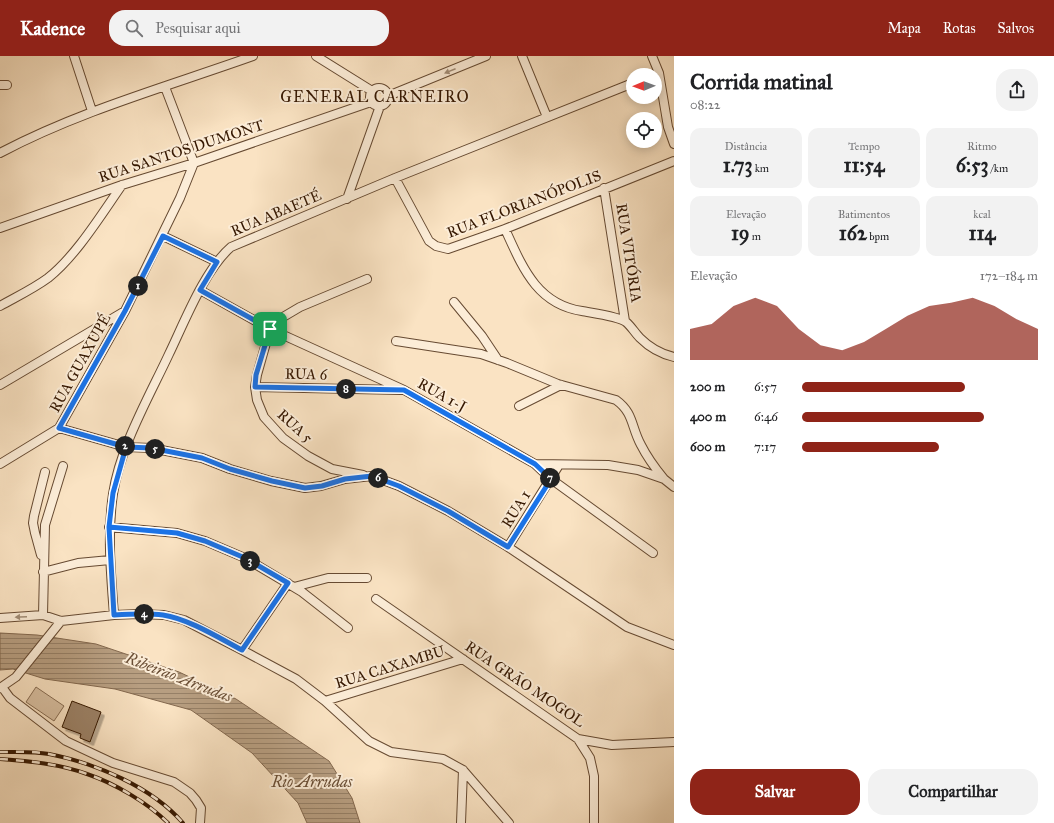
<!DOCTYPE html>
<html lang="pt">
<meta charset="utf-8">
<style>
body{margin:0;font-family:"IM FELL Great Primer",serif;background:#f2f2f2;color:#202124;height:100vh;display:flex;flex-direction:column;font-size:15px;white-space:nowrap}
*{box-sizing:border-box;margin:0}
p{font-size:13px;color:#757577}
.icon{flex:none;width:22px;height:22px;fill:none;stroke:currentColor;stroke-width:2;stroke-linecap:round;stroke-linejoin:round}
.map{position:relative;flex:1;overflow:hidden}
.drawer{display:flex;flex-direction:column;background:#fff;width:380px}
.drawer>*{flex:none}
.needle{width:26px;rotate:269deg}
.tools{position:absolute;left:626px;top:12px;display:grid;gap:8px}
.tools a{display:grid;place-items:center;width:36px;height:36px;border-radius:50%;background:#fff;box-shadow:0 2px 10px #0003;font-size:20px}
.pin{position:absolute;display:grid;place-items:center;width:34px;height:34px;color:#fff;margin:-17px;border-radius:8px;box-shadow:0 2px 6px #0006}
.km{position:absolute;width:20px;height:20px;margin:-10px;border-radius:50%;background:#222;color:#fff;font-size:11px;line-height:20px;text-align:center}
.round{display:grid;place-items:center;flex:none;width:42px;height:42px;border-radius:16px;background:#f2f2f2}
.overview{display:flex;align-items:center;justify-content:space-between;height:68px;padding:0 16px}
h1{font-size:22px;font-weight:700;line-height:30px}
.stats{display:grid;grid-template-columns:repeat(3,1fr);gap:6px;height:68px;padding:4px 16px}
.stats div{display:grid;align-content:center;border-radius:10px;background:#f2f2f2;text-align:center}
.stats b{font-size:20px;font-weight:700}
.stats small{font-size:11px;font-weight:400}
.stats p{font-size:11px}
.chart{height:112px;padding:8px 16px}
.chart p{display:flex;justify-content:space-between}
.chart svg{width:100%;height:72px;margin-top:4px;fill:#8f2418;opacity:.7}
.cta{display:flex;gap:8px;margin-top:auto;padding:8px 16px}
.cta a{flex:1;height:46px;border-radius:16px;background:#8f2418;color:#fff;font-size:16px;font-weight:700;line-height:46px;text-align:center}
.cta a+a{background:#f2f2f2;color:#202124}
ul{padding:0 16px;list-style:none;font-size:13px}
li{display:grid;grid-template-columns:64px 48px 1fr;align-items:center;height:30px}
li i{height:10px;border-radius:5px;background:#8f2418}
header{display:flex;align-items:center;gap:24px;box-sizing:border-box;height:56px;padding:0 20px;background:#8f2418;color:#fff}
header strong{font-size:19px}
nav{display:flex;gap:22px;margin-inline-start:auto;font-size:14px}
.search{width:280px;height:36px;background:#f2f2f2;display:flex;align-items:center;gap:10px;box-sizing:border-box;padding:0 14px;border-radius:16px;color:#757577;font-size:15px}
main{display:flex;flex:1;min-height:0}
.map>svg:first-child{display:block}
</style>
<header>
<strong>Kadence</strong>
<div class="search"><svg class="icon" aria-label="search" viewBox="0 0 24 24"><circle cx="10" cy="10" r="6"/><path d="M15 15l6 6"/></svg>Pesquisar aqui</div>
<nav><a>Mapa</a><a>Rotas</a><a>Salvos</a></nav>
</header>
<main>
<div class="map">
<svg width="674" height="767" viewBox="0 0 674 767">
<defs>
<pattern id="water-rules" width="6" height="5" patternUnits="userSpaceOnUse"><rect width="6" height="5" fill="#b79e81"/><path d="M0 2.5h6" fill="none" stroke="#968067"/></pattern>
<filter id="shadow"><feDropShadow dx="3.5" dy="3.5" stdDeviation="0" flood-color="#0004"/></filter>
</defs>
<rect width="100%" height="100%" fill="#fae3c3"/>
<filter id="stains"><feTurbulence type="fractalNoise" baseFrequency=".005" numOctaves="4"/><feColorMatrix values="0 0 0 0 .2 0 0 0 0 .09 0 0 0 0 .02 0 0 0 .5 -.17"/></filter>
<radialGradient id="worn" r=".72"><stop offset=".6" stop-color="#630" stop-opacity="0"/><stop offset="1" stop-color="#630" stop-opacity=".3"/></radialGradient>
<path fill="#d9c0a2" stroke="#876c52" d="M 36,631 L 64,650 L 54,665 L 26,646 Z"/>
<path fill="url(#water-rules)" stroke="#83684e" d="M 0,577 L 37,579 L 96,588 L 179,616 L 236,643 L 329,705 L 352,742 L 360,767 L 307,767 L 298,747 L 252,697 L 191,654 L 115,633 L 45,623 L 13,613 L 0,614 Z"/>
<path fill="#9b8166" stroke="#351701" filter="url(#shadow)" d="M 72,645 L 101,656 L 90,686 L 80,682 L 81,678 L 62,671 Z"/>
<g fill="none" stroke-linecap="round" stroke-linejoin="round">
<defs>
<path id="minor" d="M 74,0 L 92,55
M 316,0 L 372,35
M 522,0 L 547,61
M 652,0 L 659,17 L 668,71 L 674,88
M 0,29 L 7,29
M370 41a9 9 0 1 1 18 0a9 9 0 1 1-18 0Z
M 388,40 L 486,0
M 0,97 C 79,55 169,30 253,0
M 395,122 L 429,185 L 436,190 L 448,193 L 505,173 L 674,105
M 604,132 L 625,265
M 347,143 L 380,50
M 0,172 L 122,129 L 194,107 L 371,46
M 505,173 C 522,210 536,248 582,255 C 592,257 618,260 626,266 C 631,270 635,277 640,282 C 650,292 661,298 674,301
M 163,180 L 217,206
M 200,234 L 270,273 L 404,334 L 535,408 L 551,423 L 653,497
M 454,246 L 482,280 L 498,304
M 0,250 C 16,241 33,233 48,222 C 76,200 101,159 122,129
M 396,285 L 481,298 L 507,307 L 558,328 L 616,344 C 634,357 631,371 641,389 C 647,401 655,412 664,423
M 0,329 L 125,255
M 255,331 L 401,334
M 519,350 L 561,329
M 59,372 L 126,391 L 151,392 L 202,402 L 230,413 L 271,425 L 305,432 L 321,430 L 345,423 L 372,420 L 399,430 L 448,455 L 508,491 L 627,571 L 674,589
M 0,408 L 59,372 L 125,255 L 180,142 L 194,107 L 165,31
M 535,408 L 608,409 L 638,414 L 664,423 L 674,431
M 363,419 L 332,413 L 308,400 L 283,382 L 264,361 L 257,344 L 255,331 L 257,319 L 270,273 L 278,264 L 300,251 L 367,223
M 109,471 L 177,477 L 205,485 L 245,502 L 302,536 L 348,572
M 508,491 L 559,409
M 41,499 L 35,477 L 33,467 L 34,460 L 45,416
M 43,516 L 78,507 L 110,504
M 294,531 L 328,522 L 367,522
M 376,543 L 578,683 L 612,689 L 674,686
M 43,559 L 45,469 L 63,410
M 114,559 C 111,519 107,478 113,438 C 120,391 149,341 169,298 C 184,267 205,213 231,191 L 395,122 L 633,27
M 0,562 L 43,559 L 61,565 L 114,559 L 138,558 L 164,559 L 184,564 L 242,594 L 296,623 L 325,645 L 369,685 L 391,696 L 443,703 L 463,714 L 509,767
M 242,594 L 288,527
M 2,631 L 10,642 L 66,685 L 113,707 L 174,726 L 190,737 L 196,744 L 201,752 L 200,767
M 0,632 L 16,621 L 61,565
M 325,645 L 463,603
M 578,683 L 590,702 L 594,720 L 594,767
M 461,767 L 463,714"/>
</defs>
<use href="#minor" stroke="#664a32" stroke-width="10"/>
<use href="#minor" stroke="#fcedd8" stroke-width="8"/>
<defs>
<path id="rail" d="M 0,696 C 16,696 33,695 49,698 C 95,707 152,731 183,767
M 0,703 C 29,705 60,708 87,718 C 114,727 148,747 168,767"/>
</defs>
<use href="#rail" stroke="#351701" stroke-width="4"/>
<use href="#rail" stroke="#fcedd8" stroke-width="2.5" stroke-dasharray="8" stroke-linecap="butt"/>
</g>
<defs><path id="oneway-solid" d="M-6-.8H1V-3.2L6.5 0L1 3.2V.8H-6Z"/></defs>
<g fill="#a28d77">
<use href="#oneway-solid" transform="translate(450 15) rotate(158)"/>
<use href="#oneway-solid" transform="translate(21 561) rotate(177)"/>
</g>
<g fill="none" stroke-linecap="round" stroke-linejoin="round">
<defs>
<path id="route" d="M 270,273 L 200,234 L 217,206 L 163,180 L 125,255 L 59,372 L 126,391 L 113,437 L 109,471 L 177,477 L 205,485 L 245,502 L 288,527 L 242,594 C 219,582 189,563 163,559 C 147,557 130,558 114,559 L 109,471 L 113,437 L 126,391 L 151,392 L 202,402 L 230,413 L 272,425 L 305,432 L 322,430 L 345,423 L 372,420 L 399,430 L 448,455 L 508,491 L 551,423 L 535,408 L 404,334 L 255,331 L 256,319 L 270,273"/>
</defs>
<use href="#route" stroke="#fff" stroke-width="8"/>
<use href="#route" stroke="#1a73e8" stroke-width="5"/>
</g>
<g text-anchor="middle" dominant-baseline="central" stroke-width="4" stroke-linejoin="round" paint-order="stroke">
<g font-size="15" fill="#351701" stroke="#fcedd8">
<text transform="translate(181 95) rotate(-18)">RUA SANTOS DUMONT</text>
<text transform="translate(524 148) rotate(-21)">RUA FLORIANÓPOLIS</text>
<text transform="translate(276 157) rotate(-23)">RUA ABAETÉ</text>
<text transform="translate(629 197) rotate(81)">RUA VITÓRIA</text>
<text transform="translate(80 307) rotate(-61)">RUA GUAXUPÉ</text>
<text transform="translate(306 318) rotate(1)">RUA 6</text>
<text transform="translate(442 339) rotate(29)">RUA 1-J</text>
<text transform="translate(295 370) rotate(42)">RUA 5</text>
<text transform="translate(516 453) rotate(-58)">RUA 1</text>
<text transform="translate(390 611) rotate(-17)">RUA CAXAMBU</text>
<text transform="translate(525 628) rotate(34)">RUA GRÃO MOGOL</text>
</g>
<g font-size="16" letter-spacing="1" fill="#351701" stroke="#fcedd8">
<text x="375" y="40">GENERAL CARNEIRO</text>
</g>
<g font-size="16" font-style="italic" fill="#694d34" stroke="#fcedd8">
<text transform="translate(179 621) rotate(21)">Ribeirão Arrudas</text>
<text x="312" y="725">Rio Arrudas</text>
</g>
</g>
<rect width="100%" height="100%" filter="url(#stains)"/>
<rect width="100%" height="100%" fill="url(#worn)"/>
</svg>
<div class="tools">
<a><svg class="needle" viewBox="-14 -14 28 28"><path d="M0-13l5 13h-10z" fill="#e53935"/><path d="M0 13l5-13h-10z" fill="#757577"/></svg></a>
<a><svg class="icon" aria-label="locate" viewBox="0 0 24 24"><circle cx="12" cy="12" r="6"/><path d="M12 2v4M12 18v4M2 12h4M18 12h4"/></svg></a>
</div>
<div class="pin" style="left:270px;top:273px;background:#1e9e55"><svg class="icon" aria-label="arrive" viewBox="0 0 24 24"><path d="M6 21V4h12l-3 4 3 4H6"/></svg></div>
<b class="km" style="left:138px;top:230px">1</b>
<b class="km" style="left:125px;top:390px">2</b>
<b class="km" style="left:250px;top:505px">3</b>
<b class="km" style="left:144px;top:558px">4</b>
<b class="km" style="left:155px;top:393px">5</b>
<b class="km" style="left:378px;top:422px">6</b>
<b class="km" style="left:550px;top:422px">7</b>
<b class="km" style="left:346px;top:333px">8</b>
</div>
<section class="drawer">
<div class="overview"><div><h1>Corrida matinal</h1><p>08:22</p></div><a class="round"><svg class="icon" aria-label="share" viewBox="0 0 24 24"><path d="M12 15V3M7 8l5-5 5 5M5 13v7h14v-7"/></svg></a></div>
<div class="stats">
<div><p>Distância</p><b>1.73<small> km</small></b></div>
<div><p>Tempo</p><b>11:54</b></div>
<div><p>Ritmo</p><b>6:53<small> /km</small></b></div>
</div>
<div class="stats">
<div><p>Elevação</p><b>19<small> m</small></b></div>
<div><p>Batimentos</p><b>162<small> bpm</small></b></div>
<div><p>kcal</p><b>114</b></div>
</div>
<div class="chart"><p><span>Elevação</span>172–184 m</p>
<svg viewBox="0 0 160 44" preserveAspectRatio="none"><path d="M0 44V25L10 22L20 11L30 6L40 11L50 25L60 35L70 38L80 33L90 25L100 17L110 11L120 9L130 6L140 11L150 19L160 25V44z"/></svg>
</div>
<ul>
<li><b>200 m</b>6:57<i style="width:69%"></i></li>
<li><b>400 m</b>6:46<i style="width:77%"></i></li>
<li><b>600 m</b>7:17<i style="width:58%"></i></li>
</ul>
<div class="cta"><a>Salvar</a><a>Compartilhar</a></div>
</section>
</main>
